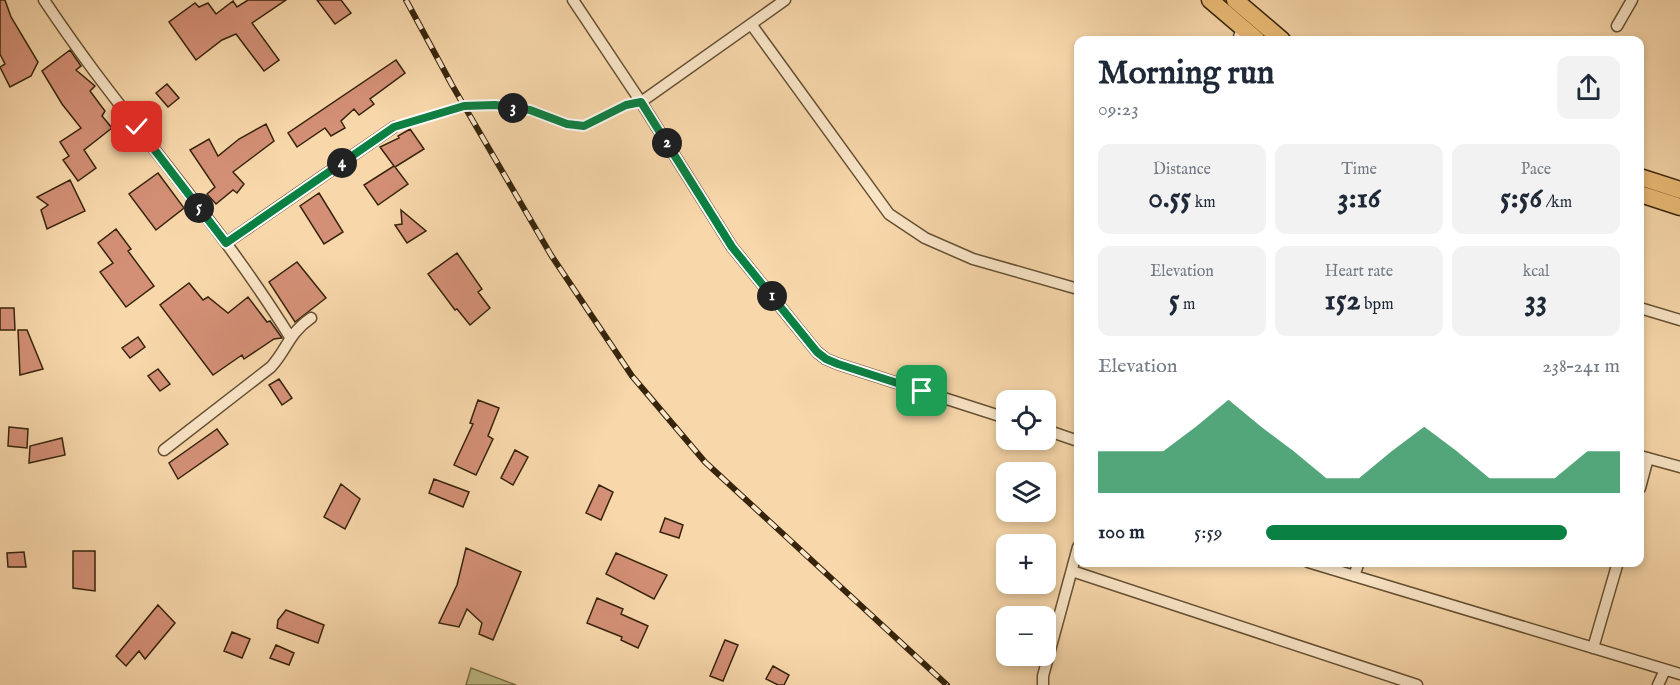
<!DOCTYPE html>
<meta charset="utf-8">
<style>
body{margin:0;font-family:"IM FELL English",serif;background:#f2f2f3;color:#1f2937;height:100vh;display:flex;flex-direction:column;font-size:22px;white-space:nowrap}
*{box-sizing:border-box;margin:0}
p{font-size:20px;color:#747a83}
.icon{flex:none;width:33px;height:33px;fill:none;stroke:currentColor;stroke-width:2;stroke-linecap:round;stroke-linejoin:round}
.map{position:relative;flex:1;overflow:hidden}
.side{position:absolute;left:1074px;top:36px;width:570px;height:531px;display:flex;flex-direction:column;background:#fff;border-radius:12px;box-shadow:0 3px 9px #0003}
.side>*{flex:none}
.tools{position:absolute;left:996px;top:390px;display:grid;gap:12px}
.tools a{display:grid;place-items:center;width:60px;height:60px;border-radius:12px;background:#fff;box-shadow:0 3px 9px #0003;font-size:30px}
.pin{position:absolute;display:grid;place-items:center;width:51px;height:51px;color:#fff;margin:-26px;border-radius:12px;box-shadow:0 3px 9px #0006}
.km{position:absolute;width:30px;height:30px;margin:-15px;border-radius:50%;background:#222;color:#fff;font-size:16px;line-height:30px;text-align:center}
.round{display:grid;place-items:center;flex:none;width:63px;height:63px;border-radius:12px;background:#f2f2f3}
.headline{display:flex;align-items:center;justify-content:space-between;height:102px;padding:0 24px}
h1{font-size:33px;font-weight:700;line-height:45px}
.figures{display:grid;grid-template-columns:repeat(3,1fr);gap:9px;height:102px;padding:6px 24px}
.figures div{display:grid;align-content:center;border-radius:12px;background:#f2f2f3;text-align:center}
.figures b{font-size:30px;font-weight:700}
.figures small{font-size:16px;font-weight:400}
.figures p{font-size:16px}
.chart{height:168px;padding:12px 24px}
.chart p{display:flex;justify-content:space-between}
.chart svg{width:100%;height:108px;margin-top:6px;fill:#0b8043;opacity:.7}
ul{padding:0 24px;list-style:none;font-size:20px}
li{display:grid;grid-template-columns:96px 72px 1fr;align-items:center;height:45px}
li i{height:15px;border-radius:8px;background:#0b8043}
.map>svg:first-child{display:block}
</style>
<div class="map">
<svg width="1680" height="685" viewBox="0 0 1680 685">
<rect width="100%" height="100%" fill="#f8d8ab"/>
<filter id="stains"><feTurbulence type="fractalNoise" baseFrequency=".00333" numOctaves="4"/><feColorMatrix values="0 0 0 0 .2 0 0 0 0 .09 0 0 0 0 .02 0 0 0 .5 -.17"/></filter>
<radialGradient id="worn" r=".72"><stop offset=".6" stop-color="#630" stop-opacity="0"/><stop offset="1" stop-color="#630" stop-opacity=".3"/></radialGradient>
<path fill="#c0be87" stroke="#7b714a" stroke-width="1.5" d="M 471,668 L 516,685 L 466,685 Z"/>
<path fill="#d49077" stroke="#36240c" stroke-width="1.5" d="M 0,0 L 5,0 L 11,17 L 38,62 L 31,76 L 10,87 L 0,67 L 5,64 L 0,54 Z
M 248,0 L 286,0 L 252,23 L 279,60 L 264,71 L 236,34 L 222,40 L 196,60 L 169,22 L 195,3 L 199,7 L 208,3 L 216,14 L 233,1 L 237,7 Z
M 317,0 L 341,0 L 351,13 L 335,24 Z
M 70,50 L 81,66 L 76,70 L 95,86 L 90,91 L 105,111 L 102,116 L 112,128 L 84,150 L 96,168 L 78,181 L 63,160 L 69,156 L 60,142 L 81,128 L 62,104 L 42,71 Z
M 396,60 L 405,73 L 370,99 L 374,104 L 359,115 L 354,109 L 341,121 L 345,128 L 331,136 L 325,128 L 297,147 L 288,133 Z
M 167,84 L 179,98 L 168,107 L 156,93 Z
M 266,124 L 274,141 L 233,172 L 244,184 L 237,193 L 233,190 L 216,204 L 207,194 L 215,187 L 190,150 L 209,139 L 218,156 L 239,139 Z
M 410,129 L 424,149 L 395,167 L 408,184 L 378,205 L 364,185 L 394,166 L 380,147 L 399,138 L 398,136 Z
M 158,173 L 184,208 L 156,230 L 129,194 Z
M 70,180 L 85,211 L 47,229 L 41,210 L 48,205 L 37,197 Z
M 319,193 L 343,232 L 324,244 L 300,206 Z
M 401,210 L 426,231 L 407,243 L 395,225 L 402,224 Z
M 116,229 L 131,249 L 128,251 L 154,286 L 126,307 L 100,272 L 113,263 L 98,243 Z
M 457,253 L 482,289 L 478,292 L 490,308 L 470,325 L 457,309 L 455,310 L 428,274 Z
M 297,262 L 326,298 L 295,322 L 269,282 Z
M 189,283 L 203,300 L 208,297 L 228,313 L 248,297 L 267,322 L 270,321 L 282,338 L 274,339 L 244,359 L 242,355 L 213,375 L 160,305 Z
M 0,308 L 14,308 L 15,330 L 0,330 Z
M 18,330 L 27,330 L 43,369 L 20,375 Z
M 138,337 L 145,347 L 130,358 L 122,348 Z
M 158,369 L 170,384 L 160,391 L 148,376 Z
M 279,379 L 292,398 L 282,405 L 269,385 Z
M 478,400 L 499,408 L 488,436 L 493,439 L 476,475 L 454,465 L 473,424 L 470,423 Z
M 9,427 L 28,429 L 27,448 L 8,446 Z
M 217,429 L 228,444 L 178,479 L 169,463 Z
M 62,438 L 65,455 L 29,463 L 30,446 Z
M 515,450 L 528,457 L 513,485 L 501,478 Z
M 434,479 L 469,492 L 463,507 L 429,493 Z
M 341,484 L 360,499 L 345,529 L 324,517 Z
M 599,485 L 613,492 L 601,520 L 586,513 Z
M 665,518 L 683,525 L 679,538 L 660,532 Z
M 466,548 L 521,572 L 493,640 L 479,634 L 482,623 L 467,609 L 459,627 L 439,623 L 457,585 Z
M 73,551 L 95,551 L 95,591 L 73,588 Z
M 24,552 L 26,567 L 8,567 L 7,553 Z
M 616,553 L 667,575 L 654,599 L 606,574 Z
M 597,598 L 623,609 L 621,614 L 648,626 L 638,648 L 621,640 L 622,637 L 587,623 Z
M 158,605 L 175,623 L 145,659 L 139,651 L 126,666 L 116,656 Z
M 286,610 L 324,625 L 318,643 L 277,628 L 278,620 Z
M 232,632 L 250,639 L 242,658 L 224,651 Z
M 725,640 L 738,645 L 723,681 L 710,676 Z
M 276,645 L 294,653 L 289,665 L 270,658 Z
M 773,666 L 789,675 L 784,685 L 778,685 L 766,679 Z"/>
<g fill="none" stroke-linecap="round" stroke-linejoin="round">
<defs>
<path id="street" d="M 44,0 C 60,24 77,48 94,71 C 160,159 232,243 290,337
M 573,0 L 641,102 L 732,247 L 817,352 L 826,359 L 838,364 L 1006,418
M 751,24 L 889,214 L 925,238 L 973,259 L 1078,289
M 1617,26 L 1632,0
M 1238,40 L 1242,28
M 641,102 L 785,0
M 226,243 L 394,127
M 1640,308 L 1680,320
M 1046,430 L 1078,441
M 164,450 L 271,367 C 288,348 288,334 311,318
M 1640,456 L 1680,467
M 1640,488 L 1648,458
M 1308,562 L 1680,674
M 1072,571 L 1417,685
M 1354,576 L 1359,562
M 1593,648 L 1618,562
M 1043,685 L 1043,676 L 1078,547
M 1658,685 L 1665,670"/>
<path id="primary" d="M 1210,0 L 1257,40
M 1235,0 L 1282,40
M 1640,177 L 1680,190
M 1640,194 L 1680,207"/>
</defs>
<use href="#street" stroke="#665134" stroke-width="13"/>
<use href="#primary" stroke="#36240c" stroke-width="19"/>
<path stroke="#36240c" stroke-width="2" stroke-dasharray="1.5 3" stroke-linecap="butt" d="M 405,123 L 464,106 L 495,105 L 530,110 L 567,124 L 584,126 L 629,104"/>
<use href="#street" stroke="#fae6c8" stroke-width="10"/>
<use href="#primary" stroke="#ecbc76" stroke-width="16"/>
<defs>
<path id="rail" d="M 406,0 L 452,85 L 551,255 L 632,376 L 705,462 L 947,685"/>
</defs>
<use href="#rail" stroke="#36240c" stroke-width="6"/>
<use href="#rail" stroke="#fae6c8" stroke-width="4" stroke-dasharray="11" stroke-linecap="butt"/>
</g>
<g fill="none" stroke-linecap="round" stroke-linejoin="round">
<defs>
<path id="route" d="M 137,127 L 226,243 L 394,127 L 464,106 L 495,105 L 530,110 L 567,124 L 584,126 L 626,105 L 641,102 L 732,247 L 817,352 L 826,359 L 838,364 L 922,391"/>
</defs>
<use href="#route" stroke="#fff" stroke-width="12"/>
<use href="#route" stroke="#0b8043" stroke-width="8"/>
</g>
<rect width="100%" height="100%" filter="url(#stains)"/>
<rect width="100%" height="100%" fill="url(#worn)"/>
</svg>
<div class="tools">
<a><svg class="icon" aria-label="locate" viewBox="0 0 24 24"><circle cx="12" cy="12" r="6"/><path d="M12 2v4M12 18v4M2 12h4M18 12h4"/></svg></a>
<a><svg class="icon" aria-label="layers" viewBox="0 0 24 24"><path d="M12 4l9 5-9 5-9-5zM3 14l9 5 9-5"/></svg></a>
<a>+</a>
<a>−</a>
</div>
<div class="pin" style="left:922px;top:391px;background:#1e9e55"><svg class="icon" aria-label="arrive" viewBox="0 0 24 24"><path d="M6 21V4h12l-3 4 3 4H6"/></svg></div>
<div class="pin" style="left:137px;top:127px;background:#d93025"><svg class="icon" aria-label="check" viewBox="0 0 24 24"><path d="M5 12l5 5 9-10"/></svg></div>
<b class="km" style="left:772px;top:296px">1</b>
<b class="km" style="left:667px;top:143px">2</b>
<b class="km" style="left:513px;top:108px">3</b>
<b class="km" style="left:342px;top:163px">4</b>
<b class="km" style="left:199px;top:208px">5</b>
<section class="side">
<div class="headline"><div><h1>Morning run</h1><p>09:23</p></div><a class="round"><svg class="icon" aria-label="share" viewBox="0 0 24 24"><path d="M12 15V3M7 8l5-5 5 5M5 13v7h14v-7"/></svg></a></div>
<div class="figures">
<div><p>Distance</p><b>0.55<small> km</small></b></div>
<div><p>Time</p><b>3:16</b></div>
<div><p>Pace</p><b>5:56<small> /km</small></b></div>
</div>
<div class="figures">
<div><p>Elevation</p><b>5<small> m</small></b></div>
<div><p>Heart rate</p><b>152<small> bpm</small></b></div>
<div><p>kcal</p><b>33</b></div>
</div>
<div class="chart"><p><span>Elevation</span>238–241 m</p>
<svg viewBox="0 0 160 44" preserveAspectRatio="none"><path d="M0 44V27L10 27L20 27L30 17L40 6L50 17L60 27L70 38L80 38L90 27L100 17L110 27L120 38L130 38L140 38L150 27L160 27V44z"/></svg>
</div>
<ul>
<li><b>100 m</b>5:59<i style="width:85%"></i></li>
</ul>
</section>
</div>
